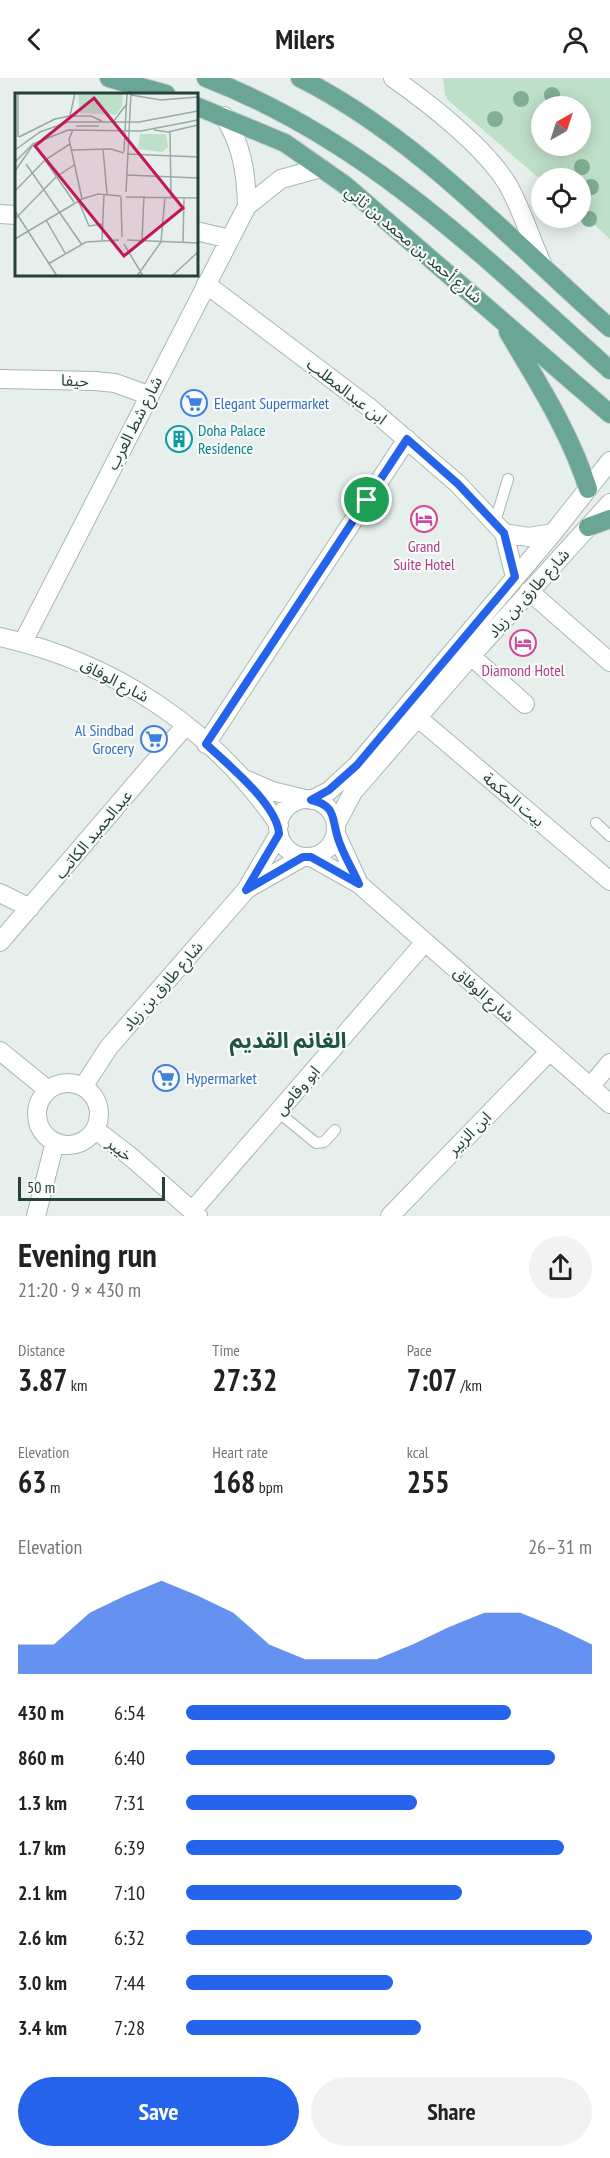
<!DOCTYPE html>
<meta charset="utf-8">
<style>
body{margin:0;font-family:"PT Sans Narrow","Noto Sans Arabic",sans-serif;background:#f2f2f2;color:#222;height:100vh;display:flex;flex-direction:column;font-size:22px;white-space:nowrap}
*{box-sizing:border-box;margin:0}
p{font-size:20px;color:#767676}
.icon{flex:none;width:33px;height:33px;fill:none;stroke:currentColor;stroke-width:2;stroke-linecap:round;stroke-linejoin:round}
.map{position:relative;height:1138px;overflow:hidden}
.details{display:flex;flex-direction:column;background:#fff;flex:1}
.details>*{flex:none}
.needle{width:39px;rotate:39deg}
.tools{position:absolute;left:531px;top:18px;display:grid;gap:12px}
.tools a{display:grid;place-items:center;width:60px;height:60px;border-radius:50%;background:#fff;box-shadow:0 3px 15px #0003;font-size:30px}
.scale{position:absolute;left:18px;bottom:15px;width:147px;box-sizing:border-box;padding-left:6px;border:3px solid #24423a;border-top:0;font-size:16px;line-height:21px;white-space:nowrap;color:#24423a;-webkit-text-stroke:4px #f7fbf9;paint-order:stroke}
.pin{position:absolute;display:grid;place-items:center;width:51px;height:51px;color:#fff;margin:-26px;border:3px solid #fff;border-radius:50%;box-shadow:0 2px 6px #0007}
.round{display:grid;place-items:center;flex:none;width:63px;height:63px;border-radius:32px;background:#f2f2f2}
.summary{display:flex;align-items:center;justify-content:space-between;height:102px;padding:0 18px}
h1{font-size:33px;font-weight:700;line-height:45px}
.figures{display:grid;grid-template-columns:repeat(3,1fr);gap:9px;height:102px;padding:6px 18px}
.figures div{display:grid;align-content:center}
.figures b{font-size:30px;font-weight:700}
.figures small{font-size:16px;font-weight:400}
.figures p{font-size:16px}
.chart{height:168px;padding:12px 18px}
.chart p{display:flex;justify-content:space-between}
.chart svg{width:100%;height:108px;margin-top:6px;fill:#2563eb;opacity:.7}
.cta{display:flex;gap:12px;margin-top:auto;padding:12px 18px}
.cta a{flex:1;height:69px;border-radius:36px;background:#2563eb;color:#fff;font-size:24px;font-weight:700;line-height:69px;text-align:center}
.cta a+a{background:#f2f2f2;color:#222}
ul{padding:0 18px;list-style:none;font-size:20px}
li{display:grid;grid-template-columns:96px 72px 1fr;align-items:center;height:45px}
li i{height:15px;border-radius:8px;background:#2563eb}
header{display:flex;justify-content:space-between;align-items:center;height:78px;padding:0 18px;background:#fff;font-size:27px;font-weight:700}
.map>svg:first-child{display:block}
</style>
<header><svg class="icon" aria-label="back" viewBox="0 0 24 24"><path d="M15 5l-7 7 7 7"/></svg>Milers<svg class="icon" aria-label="person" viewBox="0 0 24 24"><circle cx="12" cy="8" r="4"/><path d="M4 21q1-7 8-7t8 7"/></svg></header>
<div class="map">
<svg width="610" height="1138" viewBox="0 0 610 1138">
<rect width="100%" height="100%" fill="#e6efeb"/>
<path fill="#bfe0c8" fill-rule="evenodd" d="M 443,0 L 610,0 L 610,161 L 581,135 L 580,100 L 541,102 L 448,22 L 445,17 ZM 542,28 L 580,28 L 580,68 L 542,68 Z"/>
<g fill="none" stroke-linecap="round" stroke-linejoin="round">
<defs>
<path id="lane" d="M 495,444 L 508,401
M 596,745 L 610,758
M 278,1034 L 316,1065 L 324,1064 L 335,1052"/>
<path id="street" d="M 393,0 C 430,26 485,69 508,107 C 522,132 531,162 543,188
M 224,38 C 242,68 246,93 247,128
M 0,136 L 16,137
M 196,153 L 230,161
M 206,206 L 370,330 L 458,406 L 504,455 L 515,499
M 0,301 L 95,303 L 115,305 L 148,317
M 504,455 L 529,459 L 553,455
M 529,513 L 610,584
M 0,559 C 113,584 213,650 279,747
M 23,564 L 247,128 L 281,101 L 321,90
M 471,578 L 525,626
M 417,639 L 610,803
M 206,666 L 407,361
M 247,702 L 272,713 L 305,721
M278 750a29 29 0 1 1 58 0a29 29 0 1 1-58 0Z
M 311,722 L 329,713 L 357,687 L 553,455 L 610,383
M 336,746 L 353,714 L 471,578 L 610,425
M 336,756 L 359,806
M 311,779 L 359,806 L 610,1026
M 247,811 L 303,779
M 0,815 L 30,830
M 0,864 L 186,647
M 0,973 L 48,1012
M37 1036a31 31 0 1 1 62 0a31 31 0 1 1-62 0Z
M 83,1009 L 109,969 L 246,812 L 279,756
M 590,1009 L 610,985
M 96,1052 L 131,1079 L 198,1138
M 192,1133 L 425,864
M 36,1138 L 55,1064
M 390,1138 L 550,973"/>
<path id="primary" d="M 109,0 L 166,16
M 206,0 C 367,62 484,179 610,292
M 300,0 C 419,60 511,163 610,250
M 196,28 L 285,65 L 345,107 L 610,336
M 508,254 C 538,305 570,354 588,411
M 588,449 L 610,441"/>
</defs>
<use href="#lane" stroke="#a8b8b2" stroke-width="12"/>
<use href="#street" stroke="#a8b8b2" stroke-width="20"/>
<use href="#primary" stroke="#c2cac8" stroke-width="20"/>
<use href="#lane" stroke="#fff" stroke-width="10"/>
<use href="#street" stroke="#fff" stroke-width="18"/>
<use href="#primary" stroke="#6aa596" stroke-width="18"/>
</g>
<g fill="#80af93">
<circle cx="552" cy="17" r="8"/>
<circle cx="521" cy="21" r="8"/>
<circle cx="495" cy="41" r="8"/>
<circle cx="582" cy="89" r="8"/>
<circle cx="591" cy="109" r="8"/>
<circle cx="589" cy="141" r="8"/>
</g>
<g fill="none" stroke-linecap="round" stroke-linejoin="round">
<defs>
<path id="route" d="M 407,361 L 458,406 L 504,455 L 515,499 L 357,687 L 329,712 L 311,722 C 335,727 332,739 337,757 C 341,773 352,790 359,806 L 311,779 L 303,779 L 246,812 L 279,756 C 278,727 227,686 206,666 Z"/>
</defs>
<use href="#route" stroke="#fff" stroke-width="12"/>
<use href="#route" stroke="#2563eb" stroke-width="8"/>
</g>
<defs>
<symbol id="supermarket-ring" viewBox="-11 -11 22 22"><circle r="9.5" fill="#f7fbf9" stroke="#3f7fe0" stroke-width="1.5"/><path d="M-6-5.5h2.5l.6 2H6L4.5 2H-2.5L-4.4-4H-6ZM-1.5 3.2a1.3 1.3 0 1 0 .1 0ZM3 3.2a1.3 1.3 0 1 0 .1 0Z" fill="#3f7fe0"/></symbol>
<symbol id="building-ring" viewBox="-11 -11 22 22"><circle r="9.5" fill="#f7fbf9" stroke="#0f9aa8" stroke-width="1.5"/><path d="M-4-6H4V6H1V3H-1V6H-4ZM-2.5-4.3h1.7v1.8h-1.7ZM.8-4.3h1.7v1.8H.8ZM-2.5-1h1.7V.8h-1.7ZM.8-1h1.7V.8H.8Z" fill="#0f9aa8"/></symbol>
<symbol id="hotel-ring" viewBox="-11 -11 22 22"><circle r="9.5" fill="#f7fbf9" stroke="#d1479c" stroke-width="1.5"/><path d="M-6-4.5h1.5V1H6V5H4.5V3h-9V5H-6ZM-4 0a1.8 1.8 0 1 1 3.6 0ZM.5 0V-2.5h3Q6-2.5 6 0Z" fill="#d1479c"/></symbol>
</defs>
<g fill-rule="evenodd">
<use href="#supermarket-ring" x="179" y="310" width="30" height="30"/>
<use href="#building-ring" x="164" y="346" width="30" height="30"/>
<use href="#hotel-ring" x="409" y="426" width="30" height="30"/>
<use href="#hotel-ring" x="508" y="550" width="30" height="30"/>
<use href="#supermarket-ring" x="139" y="646" width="30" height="30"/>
<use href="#supermarket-ring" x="151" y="985" width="30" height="30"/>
</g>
<g text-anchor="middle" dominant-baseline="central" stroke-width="4.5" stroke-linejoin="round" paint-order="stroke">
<g font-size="16" fill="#24423a" stroke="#f7fbf9">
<text transform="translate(414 166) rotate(40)">شارع أحمد بن محمد بن ثاني</text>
<text transform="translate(75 302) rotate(2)">حيفا</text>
<text transform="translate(347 313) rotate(38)">ابن عبدالمطلب</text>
<text transform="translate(134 345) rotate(-63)">شارع شط العرب</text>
<text transform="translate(528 515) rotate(-48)">شارع طارق بن زياد</text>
<text transform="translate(115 602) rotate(28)">شارع الوفاق</text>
<text transform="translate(514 721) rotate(40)">بيت الحكمة</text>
<text transform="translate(93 756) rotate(-50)">عبدالحميد الكاتب</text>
<text transform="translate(162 908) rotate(-49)">شارع طارق بن زياد</text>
<text transform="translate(484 916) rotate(41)">شارع الوفاق</text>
<text transform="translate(297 1012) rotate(-49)">ابو وقاص</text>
<text transform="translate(469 1055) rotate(-45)">ابن الزبير</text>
<text transform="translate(120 1071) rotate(38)">خيبر</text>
</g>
<g font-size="16" fill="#366cbe" stroke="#f7fbf9" text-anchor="start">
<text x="214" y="325">Elegant Supermarket</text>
<text x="134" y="652" text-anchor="end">Al Sindbad<tspan x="134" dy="18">Grocery</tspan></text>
<text x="186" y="1000">Hypermarket</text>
</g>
<g font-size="16" fill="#0d838f" stroke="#f7fbf9" text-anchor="start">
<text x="198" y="352">Doha Palace<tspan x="198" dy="18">Residence</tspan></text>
</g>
<g font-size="16" fill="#b23c85" stroke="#f7fbf9">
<text x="424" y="468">Grand<tspan x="424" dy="18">Suite Hotel</tspan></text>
<text x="523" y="592">Diamond Hotel</text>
</g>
<g font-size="22" font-weight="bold" fill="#1f5548" stroke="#f7fbf9">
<text x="288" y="962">الغانم القديم</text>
</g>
</g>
<g transform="translate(15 15)">
<rect width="183" height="183" fill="#e6efeb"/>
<path d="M 63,0 L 108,0 L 107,13 L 101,22 L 65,20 ZM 125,41 L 151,41 L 153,54 L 147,59 L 123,56 Z" fill="#bfe0c8"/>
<path fill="none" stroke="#98aaa4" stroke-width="1.5" d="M 3,0 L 3,44M 116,2 L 146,7 L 183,4M 55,23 L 60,0M 98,29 L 111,12M 61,33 L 84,33M 58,37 L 54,46 L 67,106M 139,37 L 153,39 L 183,32M 155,38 L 156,104M 4,44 L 40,26 L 55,23 L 76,23 L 87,28M 88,56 L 92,101M 0,57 L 25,39 L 53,29 L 124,29 L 183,18M 56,57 L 96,56 L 109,60M 109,59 L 112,0M 112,61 L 183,64M 30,67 L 59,109M 0,69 L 18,51 L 53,37 L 126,38 L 183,27M 11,71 L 67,152M 0,78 L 18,52M 111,82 L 183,85M 0,98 L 30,67 L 55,51M 111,99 L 116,0M 106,104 L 107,144M 111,104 L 183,105M 63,107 L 74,133 L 88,131M 0,118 L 42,183M 0,126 L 41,84 L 59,72M 31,127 L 50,160M 0,146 L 67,106 L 83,101 L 106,103M 87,147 L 89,101M 112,147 L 183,150M 127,147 L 129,103M 168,149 L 169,105M 109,151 L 128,183M 33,171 L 71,149 L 104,147M 122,183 L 146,149 L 150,104M 157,183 L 183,159"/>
<path fill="#c2185b" fill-opacity="0.15" stroke="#c2185b" stroke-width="3" d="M 79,5 L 168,115 L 109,163 L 20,53 Z"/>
<rect width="183" height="183" fill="none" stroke="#24423a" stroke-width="3"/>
</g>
</svg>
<div class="tools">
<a><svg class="needle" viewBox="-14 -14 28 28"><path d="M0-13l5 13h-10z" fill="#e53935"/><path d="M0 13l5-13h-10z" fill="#767676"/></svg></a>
<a><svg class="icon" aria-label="locate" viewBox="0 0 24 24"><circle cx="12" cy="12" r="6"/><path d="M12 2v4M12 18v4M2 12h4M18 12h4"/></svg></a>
</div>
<div class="scale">50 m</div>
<div class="pin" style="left:367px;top:422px;background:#1e9e55"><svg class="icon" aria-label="arrive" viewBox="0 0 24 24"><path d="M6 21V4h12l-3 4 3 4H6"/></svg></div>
</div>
<section class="details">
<div class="summary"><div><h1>Evening run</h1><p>21:20 · 9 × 430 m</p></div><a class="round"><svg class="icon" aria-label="share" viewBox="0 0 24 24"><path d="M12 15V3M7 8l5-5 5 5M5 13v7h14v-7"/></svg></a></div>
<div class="figures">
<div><p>Distance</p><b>3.87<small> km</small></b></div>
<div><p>Time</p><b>27:32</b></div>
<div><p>Pace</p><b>7:07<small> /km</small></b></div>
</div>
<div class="figures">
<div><p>Elevation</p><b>63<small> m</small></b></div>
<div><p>Heart rate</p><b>168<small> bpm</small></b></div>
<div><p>kcal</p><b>255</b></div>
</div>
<div class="chart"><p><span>Elevation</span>26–31 m</p>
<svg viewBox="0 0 160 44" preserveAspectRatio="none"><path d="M0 44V32L10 32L20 19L30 12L40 6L50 12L60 19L70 32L80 38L90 38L100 38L110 32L120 25L130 19L140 19L150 25L160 32V44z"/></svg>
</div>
<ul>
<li><b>430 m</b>6:54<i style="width:80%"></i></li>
<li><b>860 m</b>6:40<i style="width:91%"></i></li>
<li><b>1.3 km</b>7:31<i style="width:57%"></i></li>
<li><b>1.7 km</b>6:39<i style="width:93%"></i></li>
<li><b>2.1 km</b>7:10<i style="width:68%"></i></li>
<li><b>2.6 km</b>6:32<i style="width:100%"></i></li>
<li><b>3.0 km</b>7:44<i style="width:51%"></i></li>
<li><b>3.4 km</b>7:28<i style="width:58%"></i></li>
</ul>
<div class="cta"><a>Save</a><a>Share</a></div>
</section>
